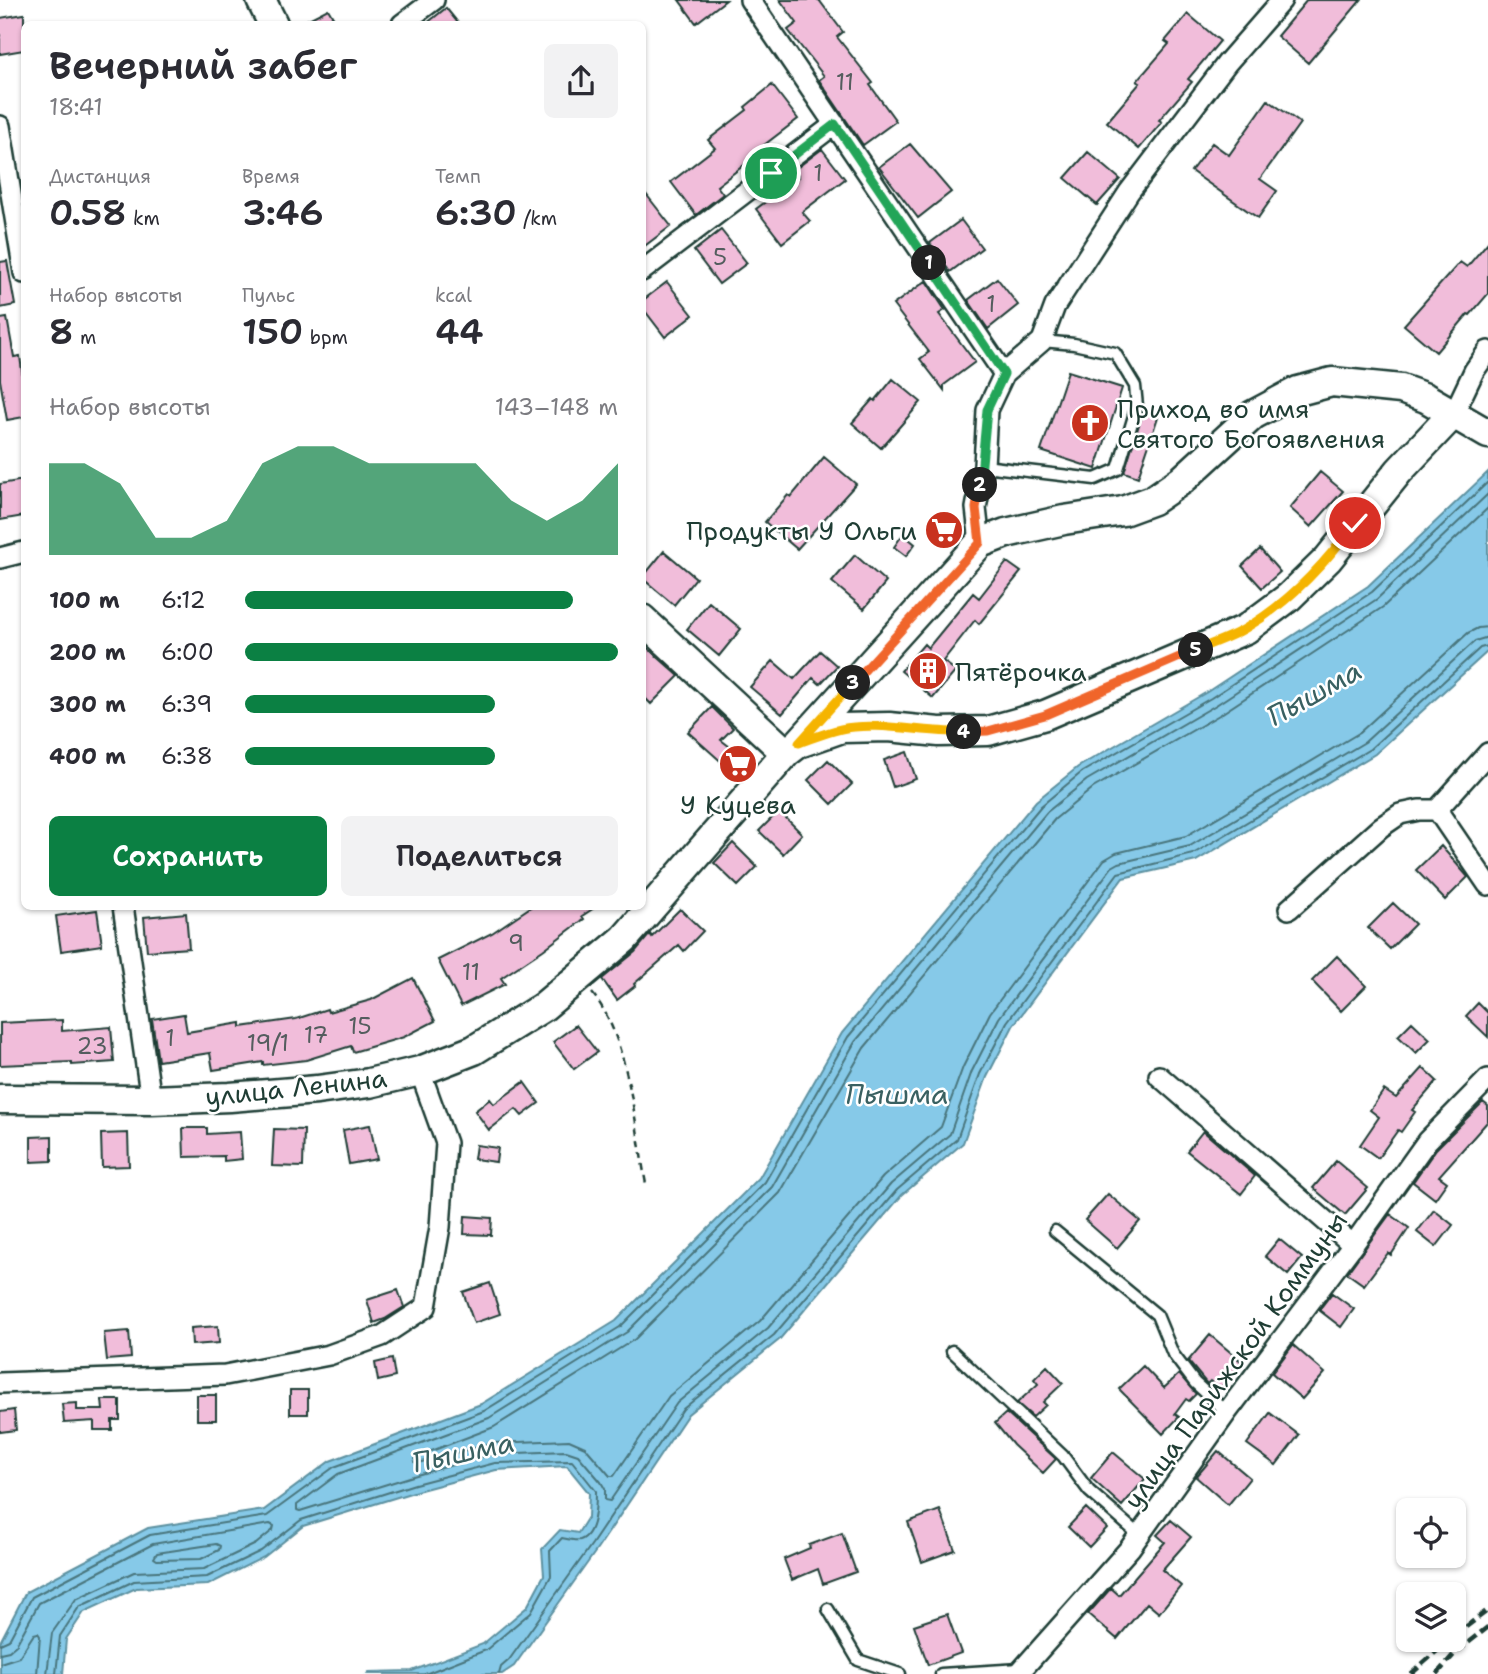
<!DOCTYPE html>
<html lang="ru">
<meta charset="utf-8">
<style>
body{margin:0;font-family:"Shantell Sans",sans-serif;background:#f2f2f3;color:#2b2b33;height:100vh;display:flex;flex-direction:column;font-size:26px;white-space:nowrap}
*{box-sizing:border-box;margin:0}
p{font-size:23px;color:#7c7c81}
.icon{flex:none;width:38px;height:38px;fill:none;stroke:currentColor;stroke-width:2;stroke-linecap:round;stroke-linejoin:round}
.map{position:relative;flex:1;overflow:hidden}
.details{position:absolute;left:21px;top:21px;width:625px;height:889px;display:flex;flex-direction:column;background:#fff;border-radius:10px;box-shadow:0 2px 5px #0004}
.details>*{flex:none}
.fabs{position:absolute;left:1396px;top:1498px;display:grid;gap:14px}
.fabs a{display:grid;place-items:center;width:70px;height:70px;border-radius:10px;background:#fff;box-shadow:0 2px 5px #0004;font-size:35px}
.pin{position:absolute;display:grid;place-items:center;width:60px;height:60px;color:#fff;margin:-30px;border:4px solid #fff;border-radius:50%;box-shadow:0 2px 7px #0007}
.km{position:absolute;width:35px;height:35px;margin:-18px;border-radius:50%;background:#222;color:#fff;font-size:19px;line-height:35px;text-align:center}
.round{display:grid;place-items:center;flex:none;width:74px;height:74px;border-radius:10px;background:#f2f2f3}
.summary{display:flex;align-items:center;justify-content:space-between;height:119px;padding:0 28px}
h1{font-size:38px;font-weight:600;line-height:52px}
.figures{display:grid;grid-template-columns:repeat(3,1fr);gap:10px;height:119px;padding:7px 28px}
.figures div{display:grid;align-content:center}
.figures b{font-size:35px;font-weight:600}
.figures small{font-size:19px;font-weight:400}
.figures p{font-size:19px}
.chart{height:196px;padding:14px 28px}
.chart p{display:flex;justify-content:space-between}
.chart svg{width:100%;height:126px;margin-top:7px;fill:#0b8043;opacity:.7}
.button{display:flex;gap:14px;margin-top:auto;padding:14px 28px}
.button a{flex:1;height:80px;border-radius:10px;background:#0b8043;color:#fff;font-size:28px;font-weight:600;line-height:80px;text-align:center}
.button a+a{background:#f2f2f3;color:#2b2b33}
ul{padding:0 28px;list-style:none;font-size:23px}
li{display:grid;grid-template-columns:112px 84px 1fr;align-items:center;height:52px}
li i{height:18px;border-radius:9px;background:#0b8043}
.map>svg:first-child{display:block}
</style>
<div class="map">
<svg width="1488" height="1674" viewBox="0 0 1488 1674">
<rect width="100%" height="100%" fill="#fff"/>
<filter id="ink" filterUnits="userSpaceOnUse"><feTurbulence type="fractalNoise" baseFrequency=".0143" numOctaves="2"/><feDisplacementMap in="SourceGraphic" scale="14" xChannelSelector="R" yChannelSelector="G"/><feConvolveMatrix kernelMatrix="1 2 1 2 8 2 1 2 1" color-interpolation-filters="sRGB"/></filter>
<g filter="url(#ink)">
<path fill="#86c9e8" stroke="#5d91a0" stroke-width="2" d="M 1488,472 L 1488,651 L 1375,754 L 1196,861 L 1123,878 L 1013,1026 L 987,1077 L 963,1143 L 902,1195 L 779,1340 L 688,1414 L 598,1548 L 514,1666 L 502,1674 L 367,1674 L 369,1672 L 412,1671 L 483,1644 L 527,1607 L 544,1575 L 542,1549 L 560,1530 L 578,1533 L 588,1517 L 589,1493 L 567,1466 L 496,1470 L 417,1491 L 303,1526 L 264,1557 L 208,1585 L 136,1588 L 84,1612 L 66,1639 L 63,1674 L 0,1674 L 0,1642 L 26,1592 L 148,1528 L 264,1510 L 330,1461 L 481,1404 L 616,1321 L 759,1178 L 842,1033 L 1036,801 L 1078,767 L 1207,692 L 1368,586 Z"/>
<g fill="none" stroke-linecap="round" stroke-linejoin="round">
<path stroke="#48757c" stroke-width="2" d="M 1488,494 L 1377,599 L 1216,705 L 1087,780 L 1047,812 L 855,1042 L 772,1187 L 627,1332 L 489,1418 L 338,1474 L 297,1505 L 297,1510 L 300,1511 L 413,1476 L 492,1454 L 566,1451 L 578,1455 L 601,1482 L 605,1489 L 605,1500 L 610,1501 L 677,1403 L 768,1328 L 891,1184 L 950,1134 L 972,1071 L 999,1018 L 1112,867 L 1119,863 L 1190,846 L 1365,742 L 1475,641 L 1488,637
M 1488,508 L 1383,607 L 1221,714 L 1093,788 L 1055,819 L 864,1048 L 780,1193 L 635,1339 L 494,1427 L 416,1457 L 414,1462 L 418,1463 L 493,1443 L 569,1440 L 585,1447 L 610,1476 L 614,1476 L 669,1396 L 760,1321 L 883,1177 L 941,1127 L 963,1067 L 990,1013 L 1104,860 L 1116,853 L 1186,836 L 1359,733 L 1468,633 L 1478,628 L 1488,627
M 216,1544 L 220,1546 L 219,1550 L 201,1559 L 157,1560 L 154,1558 L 157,1553 Z
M 0,1644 L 9,1640 L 32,1597 L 150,1535 L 267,1516 L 334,1467 L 484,1411 L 620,1327 L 765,1182 L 848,1037 L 1041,806 L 1082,772 L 1211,698 L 1372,592 L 1488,482
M 0,1653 L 9,1651 L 16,1645 L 39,1603 L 153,1544 L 270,1524 L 274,1526 L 273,1530 L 256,1544 L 204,1569 L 134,1572 L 76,1599 L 52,1633 L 47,1674
M 0,1663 L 19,1657 L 34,1634 L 38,1633 L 40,1636 L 37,1674
M 56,1674 L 60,1636 L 79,1607 L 134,1581 L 207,1577 L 261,1551 L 301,1520 L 415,1484 L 495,1463 L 572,1461 L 596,1491 C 596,1504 596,1535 580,1540 C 575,1541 567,1539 562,1538 L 550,1551 L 551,1576 L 531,1612 L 486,1650 L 425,1674
M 499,1674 L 501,1667 L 509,1660 L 592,1544 L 683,1409 L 774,1335 L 897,1190 L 957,1139 L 980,1074 L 1007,1022 L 1118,873 L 1193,854 L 1370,749 L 1480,648 L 1488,646"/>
</g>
<path fill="#f1bdda" stroke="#1f3d34" stroke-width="2" d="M 679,0 L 726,0 L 696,23 Z
M 780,0 L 819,0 L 843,32 L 837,37 L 873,83 L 870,85 L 896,121 L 863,145 L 819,80 L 824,76 L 788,30 L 797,23 Z
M 1307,0 L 1361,0 L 1308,63 L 1277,36 Z
M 446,8 L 459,24 L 426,24 Z
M 328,9 L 337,24 L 299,24 Z
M 24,14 L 24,50 L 0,54 L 0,18 Z
M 1188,14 L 1220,41 L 1188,79 L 1192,82 L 1159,120 L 1162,122 L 1139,149 L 1107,122 L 1140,83 L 1137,81 L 1169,44 L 1165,41 Z
M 772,85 L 798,119 L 759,149 L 761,152 L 717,186 L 723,194 L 696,215 L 671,182 L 715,148 L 708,140 L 747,110 L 745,107 Z
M 1268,100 L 1300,123 L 1260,179 L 1277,191 L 1258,218 L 1191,171 L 1212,143 L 1229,155 Z
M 910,144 L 951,192 L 918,218 L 879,167 Z
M 822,149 L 845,179 L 802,212 L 810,221 L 782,243 L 756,209 L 799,177 L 794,170 Z
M 1088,152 L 1120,179 L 1097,205 L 1065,178 Z
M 642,189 L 671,226 L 642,248 Z
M 961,220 L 982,248 L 950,272 L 930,243 Z
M 721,230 L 747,263 L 719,284 L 694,251 Z
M 1488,242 L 1488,294 L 1470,315 L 1468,314 L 1436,352 L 1404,325 L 1460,262 L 1467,267 Z
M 7,261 L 15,305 L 0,308 L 0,262 Z
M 997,278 L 1018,305 L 988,329 L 968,300 Z
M 926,281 L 945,310 L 939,314 L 975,362 L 944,385 L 944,390 L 920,359 L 929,352 L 893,305 Z
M 667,282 L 693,315 L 665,337 L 642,307 L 642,301 Z
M 7,318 L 14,357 L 20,356 L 24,386 L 24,417 L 7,420 L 0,380 L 0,319 Z
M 1068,371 L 1122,388 L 1096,469 L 1041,451 Z
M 893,379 L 921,402 L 881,448 L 852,423 L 873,399 L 875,401 Z
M 1143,412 L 1158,417 L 1138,477 L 1124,472 Z
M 824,457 L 856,484 L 797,549 L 765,522 L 788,495 L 791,497 Z
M 1320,472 L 1343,491 L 1311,527 L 1290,508 Z
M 24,480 L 24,516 L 0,520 L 0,484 Z
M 946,518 L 955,526 L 943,540 L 933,532 Z
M 903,534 L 915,544 L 906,556 L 894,547 Z
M 1260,549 L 1280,572 L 1262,588 L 1242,566 Z
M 664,551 L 696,578 L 674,605 L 642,578 Z
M 855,555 L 886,582 L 864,609 L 832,582 Z
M 1007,562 L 1021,572 L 979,624 L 975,620 L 943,661 L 956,671 L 933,698 L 901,671 L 924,644 L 928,648 L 973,593 L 979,598 Z
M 709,602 L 741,629 L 719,656 L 687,629 Z
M 642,643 L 679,676 L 651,704 L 642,695 Z
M 820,651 L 837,666 L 820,684 L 813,678 L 782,714 L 750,687 L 773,661 L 794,679 Z
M 712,707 L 733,728 L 721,740 L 747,760 L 735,774 L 688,732 Z
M 907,752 L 916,779 L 893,787 L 884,760 Z
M 828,760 L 852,784 L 832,804 L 808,780 Z
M 779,811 L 802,834 L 783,854 L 759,831 Z
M 733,843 L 757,867 L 738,886 L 714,863 Z
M 1441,846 L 1468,877 L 1445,900 L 1416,870 Z
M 1393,903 L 1415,924 L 1390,949 L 1368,928 Z
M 532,906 L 597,906 L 582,916 L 584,919 L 543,950 L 501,978 L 505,984 L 461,1006 L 438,960 L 492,933 Z
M 680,909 L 703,931 L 684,951 L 679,945 L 634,984 L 635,986 L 617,1000 L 602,979 L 635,952 L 650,934 L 652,937 Z
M 97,910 L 102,945 L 61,951 L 56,916 Z
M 186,913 L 189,948 L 147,951 L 144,917 Z
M 1337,956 L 1366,986 L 1341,1011 L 1312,981 Z
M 413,978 L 435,1021 L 404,1037 L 353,1052 L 351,1046 L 306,1060 L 263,1065 L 263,1062 L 213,1070 L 210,1053 L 158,1061 L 152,1019 L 184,1014 L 187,1032 L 241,1023 L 241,1027 L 296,1019 L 327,1009 L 328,1012 L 371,1000 Z
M 1478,1003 L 1488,1013 L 1488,1037 L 1466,1016 Z
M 62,1020 L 62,1031 L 111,1027 L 114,1062 L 72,1065 L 72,1062 L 0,1065 L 0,1023 Z
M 1412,1022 L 1430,1039 L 1416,1053 L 1398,1036 Z
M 576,1025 L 597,1052 L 574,1069 L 553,1042 Z
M 1423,1068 L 1437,1081 L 1412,1110 L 1415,1112 L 1401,1132 L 1398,1130 L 1378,1158 L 1360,1145 L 1379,1117 L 1370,1110 L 1384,1090 L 1396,1098 Z
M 524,1082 L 539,1103 L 522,1116 L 516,1109 L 489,1130 L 475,1111 L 490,1099 L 494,1104 Z
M 1483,1102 L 1488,1106 L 1488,1121 L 1439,1176 L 1447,1182 L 1435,1199 L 1413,1182 L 1436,1149 Z
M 370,1125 L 377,1159 L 349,1164 L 343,1130 Z
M 183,1128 L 207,1128 L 207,1134 L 240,1132 L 242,1159 L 224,1161 L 224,1156 L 184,1157 Z
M 274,1129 L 304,1130 L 303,1167 L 272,1166 Z
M 1203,1131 L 1255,1176 L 1241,1194 L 1187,1151 Z
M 128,1133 L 129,1166 L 102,1167 L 101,1134 Z
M 52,1136 L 52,1161 L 31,1162 L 31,1137 Z
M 476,1145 L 498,1148 L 496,1162 L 474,1159 Z
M 1336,1161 L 1368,1188 L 1345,1215 L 1313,1188 Z
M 1108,1194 L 1140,1221 L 1117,1248 L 1085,1220 Z
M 1434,1210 L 1453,1225 L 1436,1247 L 1417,1232 Z
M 1390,1214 L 1409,1228 L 1391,1255 L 1388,1253 L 1364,1285 L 1347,1273 Z
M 465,1216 L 492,1218 L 491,1235 L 464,1234 Z
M 1279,1239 L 1302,1258 L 1288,1275 L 1265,1256 Z
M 490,1283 L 500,1314 L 474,1323 L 463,1292 Z
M 398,1290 L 404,1307 L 385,1319 L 374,1323 L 367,1300 Z
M 1332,1293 L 1354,1309 L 1341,1327 L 1319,1310 Z
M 218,1326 L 219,1343 L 192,1345 L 191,1328 Z
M 129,1331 L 131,1358 L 107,1360 L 104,1333 Z
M 1210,1335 L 1242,1362 L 1220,1389 L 1210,1381 L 1207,1384 L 1188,1361 Z
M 1293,1345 L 1325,1373 L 1302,1399 L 1272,1373 Z
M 392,1359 L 395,1377 L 378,1381 L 375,1363 Z
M 1047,1366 L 1063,1383 L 1043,1402 L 1046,1405 L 1033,1417 L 1017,1403 L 1038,1384 L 1034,1379 Z
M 1143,1366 L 1164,1388 L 1179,1374 L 1196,1394 L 1189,1401 L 1186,1399 L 1175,1414 L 1179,1417 L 1163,1434 L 1119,1389 Z
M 290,1390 L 308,1390 L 308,1414 L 290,1414 Z
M 197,1395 L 216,1395 L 216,1420 L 197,1420 Z
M 102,1400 L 120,1400 L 120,1420 L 112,1420 L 112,1430 L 94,1430 L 94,1421 L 64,1423 L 62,1404 L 77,1403 L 77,1410 L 103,1410 Z
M 14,1410 L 16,1430 L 0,1432 L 0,1412 Z
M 1006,1413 L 1056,1459 L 1043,1473 L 1013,1445 L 995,1423 Z
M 1270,1413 L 1299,1435 L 1276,1465 L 1247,1444 Z
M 1218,1451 L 1250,1478 L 1228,1505 L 1196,1477 Z
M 1113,1452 L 1145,1479 L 1122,1506 L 1091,1478 Z
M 1086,1508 L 1107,1528 L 1089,1547 L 1068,1527 Z
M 940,1510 L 955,1550 L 922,1562 L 908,1522 Z
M 1171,1520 L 1191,1537 L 1162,1570 L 1181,1586 L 1159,1613 L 1147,1603 L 1117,1639 L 1088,1614 L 1111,1588 L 1119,1595 L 1165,1542 L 1157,1535 Z
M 842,1533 L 856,1572 L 823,1584 L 818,1569 L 792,1580 L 784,1559 L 810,1548 L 809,1545 Z
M 947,1614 L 961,1653 L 928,1665 L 914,1625 Z"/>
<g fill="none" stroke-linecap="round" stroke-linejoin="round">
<defs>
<path id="lane" d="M 984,466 L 1095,479 L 1118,469 L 1137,406 L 1135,386 L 1115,353 L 1074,344 L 1042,341
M 1055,1231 L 1157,1315 L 1173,1354 L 1195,1383 L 1227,1412
M 952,1351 L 1063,1456 L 1089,1491 L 1139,1535
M 828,1609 L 858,1660 L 900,1674
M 941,1674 L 1020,1669"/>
<path id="street" d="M 750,0 L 1004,374
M 402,24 L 434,0
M 0,126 L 24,273
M 642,271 L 835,124
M 1454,413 L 1474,371 L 1488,351
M 980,543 L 976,508 L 984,466 L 987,410 L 1004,374 L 1042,341 L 1055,306 L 1129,192 L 1227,63 L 1282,0
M 0,558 L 24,552
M 1437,810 L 1488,885
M 123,906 L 151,1100
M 1289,909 L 1381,827 L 1400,814 L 1419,810 L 1437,810 L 1488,753
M 1159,1076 L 1353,1245
M 0,1383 L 225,1375 L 329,1355 L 382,1336 L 426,1307 L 440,1227 L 446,1143 L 420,1071
M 1018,1674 L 1130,1548 L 1227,1412 L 1353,1245 L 1427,1141 L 1488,1079"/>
<path id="secondary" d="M 261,0 L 273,24
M 642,619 L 786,753
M 802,742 L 842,728 L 889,727 L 939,732 L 988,731 L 1045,715 L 1246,629 L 1289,597 L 1328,559 L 1399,471 L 1454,413
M 0,1099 L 151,1100 L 230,1097 L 317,1090 L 369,1083 L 420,1071 L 474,1050 L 543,1007 L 624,939 L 786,753 L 799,743 L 980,543 L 1006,533 L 1064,520 L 1123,511 L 1153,500 L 1182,480 L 1253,415 L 1298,391 L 1332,382 L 1401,389 L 1426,398 L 1488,434"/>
</defs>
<use href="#lane" stroke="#1f3d34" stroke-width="15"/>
<use href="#street" stroke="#1f3d34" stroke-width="24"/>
<use href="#secondary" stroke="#1f3d34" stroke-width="33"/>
<path stroke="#1f3d34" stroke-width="2.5" stroke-dasharray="7 5" stroke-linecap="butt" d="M 592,993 C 629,1037 635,1127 646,1184"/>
<use href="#lane" stroke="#fff" stroke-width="10"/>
<use href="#street" stroke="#fff" stroke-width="19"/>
<use href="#secondary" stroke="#fff" stroke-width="28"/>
<path stroke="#1f3d34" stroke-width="5" stroke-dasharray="10 5" stroke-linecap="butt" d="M 1454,1636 L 1488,1610
M 1411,1674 L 1449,1640
M 1437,1674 L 1456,1652 L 1488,1627"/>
</g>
</g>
<g fill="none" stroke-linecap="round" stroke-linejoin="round" filter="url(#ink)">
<defs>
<path id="split-1" d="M 771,173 L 835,124 L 929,263"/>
<path id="split-2" d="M 929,263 L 1004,374 L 987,410 L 980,485"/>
<path id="split-3" d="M 853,683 L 980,543 L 976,508 L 980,485"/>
<path id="split-4" d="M 853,683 L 799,743 C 813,738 827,732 841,729 C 876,721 926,733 964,732"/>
<path id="split-5" d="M 964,732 L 988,731 L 1045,715 L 1196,650"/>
<path id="split-6" d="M 1196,650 C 1213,643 1231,637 1246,628 C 1290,602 1325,564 1355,523"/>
</defs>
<use href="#split-1" stroke="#fff" stroke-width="14"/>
<use href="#split-2" stroke="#fff" stroke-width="14"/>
<use href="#split-3" stroke="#fff" stroke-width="14"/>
<use href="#split-4" stroke="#fff" stroke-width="14"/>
<use href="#split-5" stroke="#fff" stroke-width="14"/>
<use href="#split-6" stroke="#fff" stroke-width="14"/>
<use href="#split-1" stroke="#22a559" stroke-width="9"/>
<use href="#split-2" stroke="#22a559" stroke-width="9"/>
<use href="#split-3" stroke="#f0652b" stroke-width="9"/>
<use href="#split-4" stroke="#f5b400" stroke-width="9"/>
<use href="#split-5" stroke="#f0652b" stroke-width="9"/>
<use href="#split-6" stroke="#f5b400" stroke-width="9"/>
</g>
<defs>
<symbol id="church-disc" viewBox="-11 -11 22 22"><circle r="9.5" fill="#c8321e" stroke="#fff"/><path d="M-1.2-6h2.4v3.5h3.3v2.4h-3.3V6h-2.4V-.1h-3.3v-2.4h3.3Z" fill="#fff"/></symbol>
<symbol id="supermarket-disc" viewBox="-11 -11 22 22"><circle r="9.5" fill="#c8321e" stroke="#fff"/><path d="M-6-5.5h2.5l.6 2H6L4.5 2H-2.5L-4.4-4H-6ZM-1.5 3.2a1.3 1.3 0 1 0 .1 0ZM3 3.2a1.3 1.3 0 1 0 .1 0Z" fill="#fff"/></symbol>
<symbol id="building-disc" viewBox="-11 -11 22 22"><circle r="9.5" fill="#c8321e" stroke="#fff"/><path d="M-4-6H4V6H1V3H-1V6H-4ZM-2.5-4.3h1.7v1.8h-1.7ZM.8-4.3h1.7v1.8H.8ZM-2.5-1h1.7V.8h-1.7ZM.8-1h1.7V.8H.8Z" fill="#fff"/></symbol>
</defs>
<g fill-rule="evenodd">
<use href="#church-disc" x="1068" y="401" width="44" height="44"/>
<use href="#supermarket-disc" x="922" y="508" width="44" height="44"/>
<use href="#building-disc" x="906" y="649" width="44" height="44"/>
<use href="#supermarket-disc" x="716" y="742" width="44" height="44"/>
</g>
<g text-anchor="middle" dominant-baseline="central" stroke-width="5" stroke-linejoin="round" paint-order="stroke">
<g font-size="23" fill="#545d5e">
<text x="845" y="82">11</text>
<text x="818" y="173">1</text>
<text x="720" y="257">5</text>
<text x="991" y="304">1</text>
<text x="516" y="943">9</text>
<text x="471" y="972">11</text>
<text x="360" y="1026">15</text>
<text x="316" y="1035">17</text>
<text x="170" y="1038">1</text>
<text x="268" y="1043">19/1</text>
<text x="92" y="1046">23</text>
</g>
<g font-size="26" fill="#1f3d34" stroke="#fff" text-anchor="start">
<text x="1117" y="408">Приход во имя<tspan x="1117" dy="30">Святого Богоявления</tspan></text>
<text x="917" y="530" text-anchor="end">Продукты У Ольги</text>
<text x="955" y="671">Пятёрочка</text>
<text x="738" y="804" text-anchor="middle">У Куцева</text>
</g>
<g font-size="26" fill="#1f3d34" stroke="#fff">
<text transform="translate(296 1087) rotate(-6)">улица Ленина</text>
<text transform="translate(1235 1360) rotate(-54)">улица Парижской Коммуны</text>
</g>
<g font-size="28" font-style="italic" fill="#396061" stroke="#fff">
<text transform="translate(1314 693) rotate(-29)">Пышма</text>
<text x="897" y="1094">Пышма</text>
<text transform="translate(463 1452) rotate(-12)">Пышма</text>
</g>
</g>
</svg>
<div class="fabs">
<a><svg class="icon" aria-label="locate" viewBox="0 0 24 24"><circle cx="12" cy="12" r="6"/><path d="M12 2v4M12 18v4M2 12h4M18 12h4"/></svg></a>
<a><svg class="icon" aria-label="layers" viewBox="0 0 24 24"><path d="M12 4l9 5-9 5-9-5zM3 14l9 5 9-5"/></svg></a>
</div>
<div class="pin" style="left:771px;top:173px;background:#1e9e55"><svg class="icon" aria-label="arrive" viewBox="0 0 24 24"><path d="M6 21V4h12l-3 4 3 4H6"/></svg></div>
<div class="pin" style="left:1355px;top:523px;background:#d93025"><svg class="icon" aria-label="check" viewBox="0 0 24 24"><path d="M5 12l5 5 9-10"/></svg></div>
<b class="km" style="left:929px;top:263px">1</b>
<b class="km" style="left:980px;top:485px">2</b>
<b class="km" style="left:853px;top:683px">3</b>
<b class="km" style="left:964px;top:732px">4</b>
<b class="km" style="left:1196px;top:650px">5</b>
<section class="details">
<div class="summary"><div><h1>Вечерний забег</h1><p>18:41</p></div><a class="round"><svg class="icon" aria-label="share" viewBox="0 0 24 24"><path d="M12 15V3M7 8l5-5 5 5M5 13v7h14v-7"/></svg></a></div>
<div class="figures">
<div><p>Дистанция</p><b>0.58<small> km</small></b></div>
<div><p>Время</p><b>3:46</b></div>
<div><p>Темп</p><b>6:30<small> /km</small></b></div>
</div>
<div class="figures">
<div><p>Набор высоты</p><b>8<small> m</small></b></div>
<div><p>Пульс</p><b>150<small> bpm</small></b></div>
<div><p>kcal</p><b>44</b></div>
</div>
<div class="chart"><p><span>Набор высоты</span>143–148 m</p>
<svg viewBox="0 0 160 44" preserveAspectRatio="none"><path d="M0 44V12L10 12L20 19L30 38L40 38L50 32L60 12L70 6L80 6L90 12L100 12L110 12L120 12L130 25L140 32L150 25L160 12V44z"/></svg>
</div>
<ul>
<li><b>100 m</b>6:12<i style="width:88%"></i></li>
<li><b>200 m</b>6:00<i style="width:100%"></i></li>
<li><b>300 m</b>6:39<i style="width:67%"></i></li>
<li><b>400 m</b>6:38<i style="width:67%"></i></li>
</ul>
<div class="button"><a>Сохранить</a><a>Поделиться</a></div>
</section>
</div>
